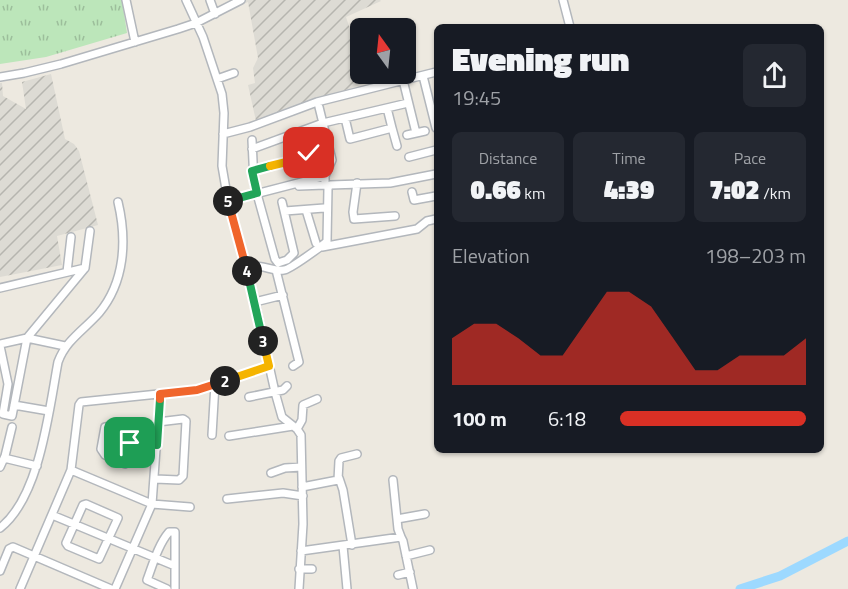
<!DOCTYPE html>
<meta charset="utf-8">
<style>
body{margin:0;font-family:"Titillium Web",sans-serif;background:#242831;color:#f1f3f6;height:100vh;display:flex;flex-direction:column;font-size:22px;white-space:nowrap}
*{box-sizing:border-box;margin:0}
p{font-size:20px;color:#9ea1a6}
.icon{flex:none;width:33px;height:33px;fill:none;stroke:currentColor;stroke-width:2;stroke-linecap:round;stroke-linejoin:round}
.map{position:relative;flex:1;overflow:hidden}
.panel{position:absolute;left:434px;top:24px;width:390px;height:429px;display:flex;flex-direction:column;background:#171b24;border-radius:9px;box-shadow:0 2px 4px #0004}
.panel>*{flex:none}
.needle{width:39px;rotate:345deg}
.buttons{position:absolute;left:350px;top:18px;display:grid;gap:12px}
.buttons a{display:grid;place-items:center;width:66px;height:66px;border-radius:9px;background:#171b24;box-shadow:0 2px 4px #0004;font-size:30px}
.pin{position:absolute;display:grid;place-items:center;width:51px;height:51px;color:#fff;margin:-26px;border-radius:12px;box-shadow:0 3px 9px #0006}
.km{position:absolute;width:30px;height:30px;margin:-15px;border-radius:50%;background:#222;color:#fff;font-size:16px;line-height:30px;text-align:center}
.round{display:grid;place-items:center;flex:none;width:63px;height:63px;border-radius:9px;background:#242831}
.head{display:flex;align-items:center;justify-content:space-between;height:102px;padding:0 18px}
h1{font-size:33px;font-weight:800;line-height:45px}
.figures{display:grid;grid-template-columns:repeat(3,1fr);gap:9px;height:102px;padding:6px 18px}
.figures div{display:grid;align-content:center;border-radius:9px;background:#242831;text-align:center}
.figures b{font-size:26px;font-weight:800}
.figures small{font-size:16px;font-weight:400}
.figures p{font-size:16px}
.chart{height:168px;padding:12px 18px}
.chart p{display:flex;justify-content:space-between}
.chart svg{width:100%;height:108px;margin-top:6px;fill:#d93025;opacity:.7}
ul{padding:0 18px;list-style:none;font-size:20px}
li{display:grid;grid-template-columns:96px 72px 1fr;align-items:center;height:45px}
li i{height:15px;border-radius:8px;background:#d93025}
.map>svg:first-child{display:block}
</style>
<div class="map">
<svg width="848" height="589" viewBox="0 0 848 589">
<defs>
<pattern id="industrial-furrows" width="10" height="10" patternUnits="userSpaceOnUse" patternTransform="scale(1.5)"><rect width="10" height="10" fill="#dddbd4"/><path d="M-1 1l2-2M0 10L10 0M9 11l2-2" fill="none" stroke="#b6b5af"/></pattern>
<pattern id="grass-tufts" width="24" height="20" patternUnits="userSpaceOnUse" patternTransform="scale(1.5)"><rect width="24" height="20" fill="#bce6ba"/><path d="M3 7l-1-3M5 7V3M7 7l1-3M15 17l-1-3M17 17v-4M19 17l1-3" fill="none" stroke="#9cbe9b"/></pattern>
</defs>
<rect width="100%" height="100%" fill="#ede9e0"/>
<path fill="url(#industrial-furrows)" d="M 230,0 L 380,0 L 381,1 L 346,17 L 360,59 L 360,74 L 364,74 L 366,83 L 256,121 L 248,85 L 255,83 L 253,68 L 258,58 L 248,2 L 234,8 Z
M 51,74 L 65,139 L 74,144 L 79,151 L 98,225 L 57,236 L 62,265 L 0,277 L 0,83 L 2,83 L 3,96 L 26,109 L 22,82 Z"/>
<path fill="url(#grass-tufts)" d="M 0,0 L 122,0 L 127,33 L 46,57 L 0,64 Z"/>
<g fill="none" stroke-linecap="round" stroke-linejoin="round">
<path stroke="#9dd9ff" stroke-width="9" d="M 740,589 L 780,576 L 848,541"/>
<defs>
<path id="minor" d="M 126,0 L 135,42
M 186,0 L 203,37 L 222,94 L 224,113 L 222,166 L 228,201 L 255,302 L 275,392 L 282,417 L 297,429 L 301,435 L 303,524 L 299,589
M 210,0 L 215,14
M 563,0 L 570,27
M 423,76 L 436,128
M 0,77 L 24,73 L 61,64 L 178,29 L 196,23 L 241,0
M 217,79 L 234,73
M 403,80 L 416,133
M 345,118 L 350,139 L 392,128 L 387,108
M 392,128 L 397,146
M 223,134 L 250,127 L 317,102 L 436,72
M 407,135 L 425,131
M 252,140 L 254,183 L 275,259 L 278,263 L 287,260 L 294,253 L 282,202
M 252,149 L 323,123 L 408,103
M 409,157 L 436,150
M 252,171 L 308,156 L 309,153 L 302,132
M 357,183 L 353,212 L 354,219 L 395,216
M 299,186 L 325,185 L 325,176
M 412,192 L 414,200 L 436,196
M 228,201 L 325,176 L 332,160 L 319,107
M 306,210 L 316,243
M 285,211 L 324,208
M 322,247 L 417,229 L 427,221 L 436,219
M 246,268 C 266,263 269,272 284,270 C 289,270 325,244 327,241 L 328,188 L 330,185 L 390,183 L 436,174
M 276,270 L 299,362 L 293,366
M 67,272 L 71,237
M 0,288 L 85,268
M 255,302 L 283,295
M 0,344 L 27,338 L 65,346
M 0,346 L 8,384 L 3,414 L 12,416 L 27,338 L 85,268 L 90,231
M 249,397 L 283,390 L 287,386
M 14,405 L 49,411
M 126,424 L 130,425 L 131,429 L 128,458 L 125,464 L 105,455 L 101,449 L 105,427 Z
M 297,429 L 302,420 L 303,405 L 317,399
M 212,435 L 215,384
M 229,436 L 293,426
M 130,443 L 157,445
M 4,458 L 37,466
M 0,467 L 5,456 L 12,427
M 71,470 L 152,504 L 190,507
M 271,473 L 285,468 L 301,467
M 339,478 L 343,490 L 352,545
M 155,479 L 179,480 L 183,476 L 186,421 L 183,419 L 158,422
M 393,480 L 398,529 L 401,537
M 302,487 L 338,480 L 339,461 L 341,458 L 357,454
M 227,499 L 283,493 L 303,496
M 86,504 L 118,518 L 99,559 L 68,546 L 66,543 L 83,505 Z
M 52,515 L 175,566 L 175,532 L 169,532 C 158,545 153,564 147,580 L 167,589
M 397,519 L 425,514
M 0,528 C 40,497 49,410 58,362 C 66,340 84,330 99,313 C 125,282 127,240 118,202
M 343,546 L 347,589
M 301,551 L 401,537 L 403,541 L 413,589
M 406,556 L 430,550
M 299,569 L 312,569
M 0,571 L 9,549 L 13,547 L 111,589
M 398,575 L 410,572
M 20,589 L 71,470 L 79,405 L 81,402 L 197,390 L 269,366
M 115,589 L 152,504 L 160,394
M 175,589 L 175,566"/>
</defs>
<use href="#minor" stroke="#b3b7bc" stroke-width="10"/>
<use href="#minor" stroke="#fff" stroke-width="7"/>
</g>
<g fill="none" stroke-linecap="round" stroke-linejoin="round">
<defs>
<path id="split-1" d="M 130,443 L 157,445 L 160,399"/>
<path id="split-2" d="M 160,399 L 160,394 L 197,390 L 225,381"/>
<path id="split-3" d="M 225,381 L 269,366 L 263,341"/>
<path id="split-4" d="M 247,271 L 263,341"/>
<path id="split-5" d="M 228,201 L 247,271"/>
<path id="split-6" d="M 228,201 L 257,193 L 252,171 L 270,166"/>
<path id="split-7" d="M 270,166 L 303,158 L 308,156 L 309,153"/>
</defs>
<use href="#split-1" stroke="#fff" stroke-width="12"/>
<use href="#split-2" stroke="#fff" stroke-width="12"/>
<use href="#split-3" stroke="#fff" stroke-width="12"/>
<use href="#split-4" stroke="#fff" stroke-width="12"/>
<use href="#split-5" stroke="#fff" stroke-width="12"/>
<use href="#split-6" stroke="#fff" stroke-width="12"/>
<use href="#split-7" stroke="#fff" stroke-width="12"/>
<use href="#split-1" stroke="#22a559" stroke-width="8"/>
<use href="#split-2" stroke="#f0652b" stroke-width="8"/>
<use href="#split-3" stroke="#f5b400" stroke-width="8"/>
<use href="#split-4" stroke="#22a559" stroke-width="8"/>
<use href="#split-5" stroke="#f0652b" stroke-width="8"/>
<use href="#split-6" stroke="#22a559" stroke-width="8"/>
<use href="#split-7" stroke="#f5b400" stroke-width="8"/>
</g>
</svg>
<div class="buttons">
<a><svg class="needle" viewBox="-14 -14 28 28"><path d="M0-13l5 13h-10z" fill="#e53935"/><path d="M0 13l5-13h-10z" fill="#9ea1a6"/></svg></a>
</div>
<div class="pin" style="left:130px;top:443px;background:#1e9e55"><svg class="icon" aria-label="arrive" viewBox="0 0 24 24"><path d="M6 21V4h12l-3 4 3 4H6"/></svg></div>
<div class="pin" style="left:309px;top:153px;background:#d93025"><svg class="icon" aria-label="check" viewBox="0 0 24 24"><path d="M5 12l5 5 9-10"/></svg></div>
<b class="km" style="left:225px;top:381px">2</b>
<b class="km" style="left:263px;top:341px">3</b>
<b class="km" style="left:247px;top:271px">4</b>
<b class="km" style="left:228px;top:201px">5</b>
<section class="panel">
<div class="head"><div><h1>Evening run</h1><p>19:45</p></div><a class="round"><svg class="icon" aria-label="share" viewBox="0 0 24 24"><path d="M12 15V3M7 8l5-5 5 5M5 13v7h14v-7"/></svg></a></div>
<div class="figures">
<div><p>Distance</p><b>0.66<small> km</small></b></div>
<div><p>Time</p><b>4:39</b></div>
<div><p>Pace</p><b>7:02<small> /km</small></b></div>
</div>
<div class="chart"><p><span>Elevation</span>198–203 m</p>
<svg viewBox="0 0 160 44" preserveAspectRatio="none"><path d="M0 44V25L10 19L20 19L30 25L40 32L50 32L60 19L70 6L80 6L90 12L100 25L110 38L120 38L130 32L140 32L150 32L160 25V44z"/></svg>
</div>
<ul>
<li><b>100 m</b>6:18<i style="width:100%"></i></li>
</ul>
</section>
</div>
